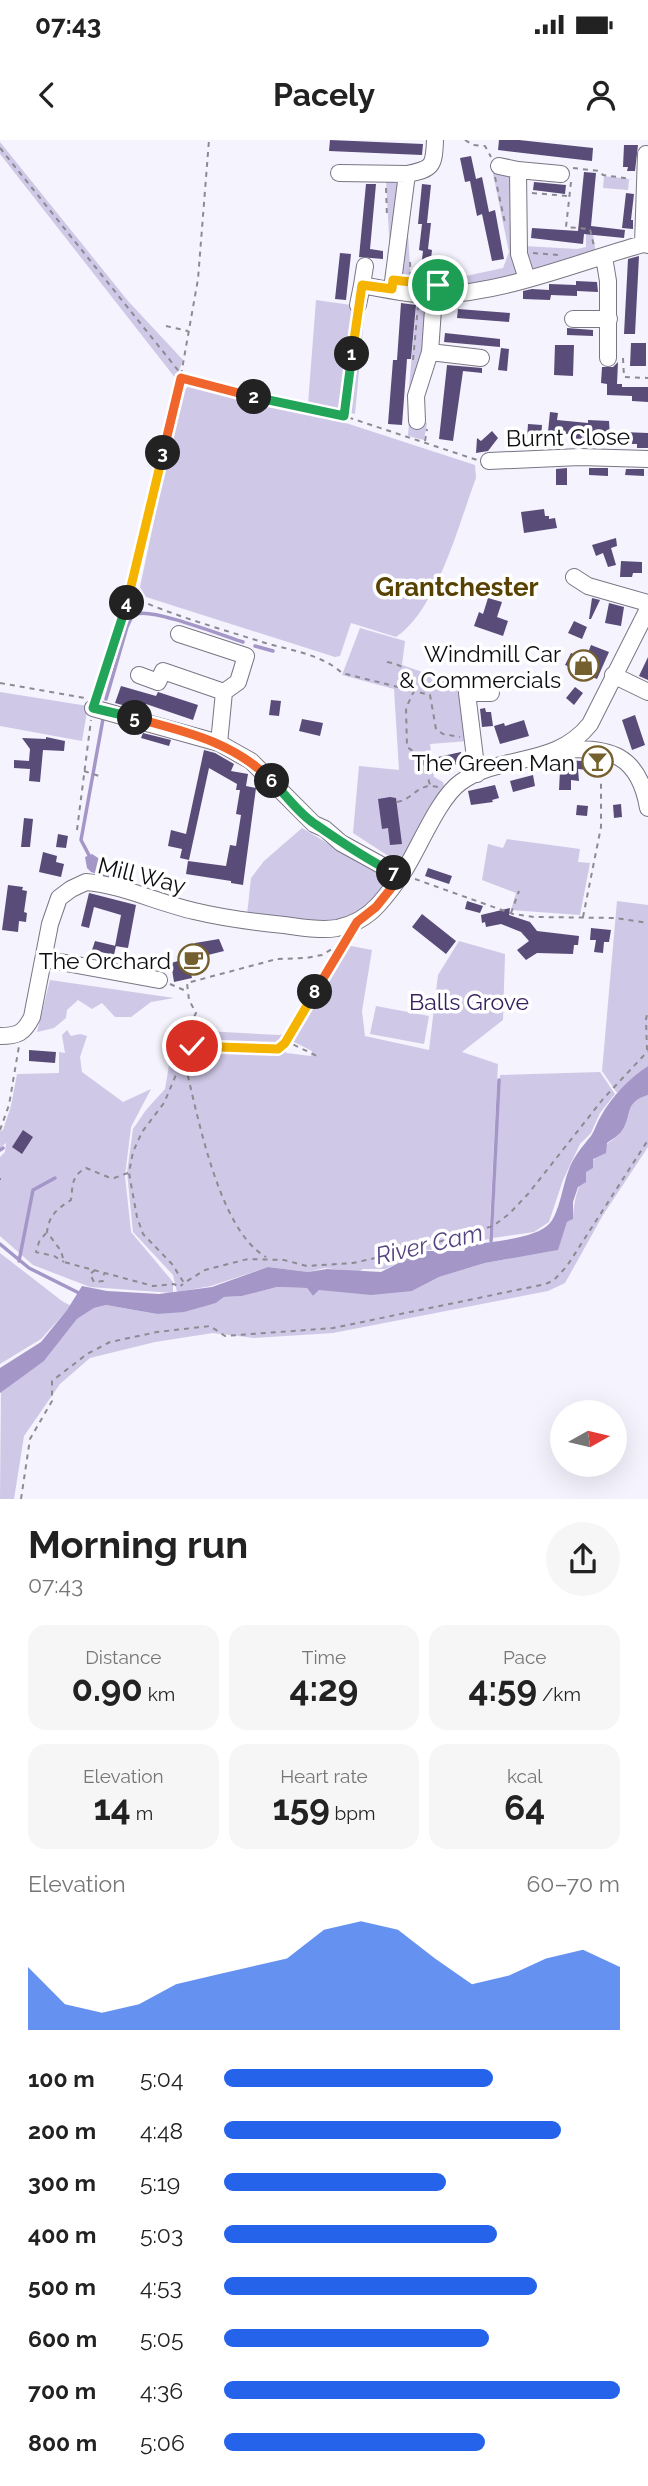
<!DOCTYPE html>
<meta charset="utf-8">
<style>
body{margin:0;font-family:Raleway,sans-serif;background:#f6f6f6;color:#222;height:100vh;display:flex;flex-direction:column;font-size:26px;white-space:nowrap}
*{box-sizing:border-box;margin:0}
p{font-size:23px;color:#767676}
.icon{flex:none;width:38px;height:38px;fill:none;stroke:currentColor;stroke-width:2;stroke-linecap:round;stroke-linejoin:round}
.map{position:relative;height:1359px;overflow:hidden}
.panel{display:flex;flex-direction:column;background:#fff;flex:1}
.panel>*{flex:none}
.needle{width:46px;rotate:82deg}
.controls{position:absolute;left:550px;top:1260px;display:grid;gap:14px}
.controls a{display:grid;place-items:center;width:77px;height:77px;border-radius:50%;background:#fff;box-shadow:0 7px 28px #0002;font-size:35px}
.pin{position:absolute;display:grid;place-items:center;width:60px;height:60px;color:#fff;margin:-30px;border:4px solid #fff;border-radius:50%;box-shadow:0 2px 7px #0007}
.km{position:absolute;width:35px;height:35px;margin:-18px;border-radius:50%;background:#222;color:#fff;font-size:19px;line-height:35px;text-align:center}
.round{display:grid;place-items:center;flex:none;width:74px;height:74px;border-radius:37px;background:#f6f6f6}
.headline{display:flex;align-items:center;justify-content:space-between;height:119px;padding:0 28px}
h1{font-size:38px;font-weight:700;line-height:52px}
.metrics{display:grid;grid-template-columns:repeat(3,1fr);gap:10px;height:119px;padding:7px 28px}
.metrics div{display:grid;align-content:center;border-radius:18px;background:#f6f6f6;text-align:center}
.metrics b{font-size:35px;font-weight:700}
.metrics small{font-size:19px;font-weight:400}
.metrics p{font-size:19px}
.chart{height:196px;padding:14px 28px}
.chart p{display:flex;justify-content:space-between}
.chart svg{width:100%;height:126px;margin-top:7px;fill:#2563eb;opacity:.7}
ul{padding:0 28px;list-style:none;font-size:23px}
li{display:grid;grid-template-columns:112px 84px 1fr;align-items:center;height:52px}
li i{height:18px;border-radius:9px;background:#2563eb}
.status{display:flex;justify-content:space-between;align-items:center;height:49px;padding:0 35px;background:#fff;direction:ltr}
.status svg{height:19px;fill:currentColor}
header{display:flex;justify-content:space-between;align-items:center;height:91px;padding:0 28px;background:#fff;font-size:32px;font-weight:700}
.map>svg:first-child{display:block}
</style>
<div class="status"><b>07:43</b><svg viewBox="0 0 49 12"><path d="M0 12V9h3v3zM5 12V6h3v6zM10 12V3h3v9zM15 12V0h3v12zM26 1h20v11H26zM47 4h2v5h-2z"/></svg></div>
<header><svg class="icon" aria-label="back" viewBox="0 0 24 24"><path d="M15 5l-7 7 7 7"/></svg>Pacely<svg class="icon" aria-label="person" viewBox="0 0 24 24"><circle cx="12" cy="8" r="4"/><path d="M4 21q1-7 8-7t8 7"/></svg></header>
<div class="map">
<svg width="648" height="1359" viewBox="0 0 648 1359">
<rect width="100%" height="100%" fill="#f5f3fd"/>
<path fill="#d0c8e7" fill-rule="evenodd" d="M 0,2 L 128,161 L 183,220 L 176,239 L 0,14 Z
M 492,29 L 514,33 L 517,136 L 439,149 L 438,142 L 503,128 L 509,112 Z
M 604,36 L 629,39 L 628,50 L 603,48 Z
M 386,40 L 399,44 L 391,132 Z
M 407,75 L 411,145 L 400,138 Z
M 592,88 L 596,114 L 537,129 L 530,127 L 524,106 L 577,109 L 586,107 L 586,89 Z
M 417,159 L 430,161 L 427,205 L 412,258 L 408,258 Z
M 316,160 L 365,167 L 355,274 L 308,264 Z
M 190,245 L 349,284 L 475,325 L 476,338 C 459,383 437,470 396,497 L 351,483 L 340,516 L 335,517 L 146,457 L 140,447 L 181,253 Z
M 409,281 L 427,283 L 424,300 L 408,296 Z
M 360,488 L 405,501 L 402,525 L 463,546 L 468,601 L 430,604 L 434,637 L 443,642 L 445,649 L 429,669 L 409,714 L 396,721 L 353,693 L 359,626 L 399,630 L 394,549 L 342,535 Z
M 0,552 L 88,566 L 82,601 L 0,586 Z
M 302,688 L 388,739 C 378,755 366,770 351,780 C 330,792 271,778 247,775 L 251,738 L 264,721 Z
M 507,699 L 580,709 L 578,722 L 590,723 L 580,775 L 511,770 L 516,753 L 482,740 L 488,704 L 503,708 Z
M 617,761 L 648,765 L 648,926 C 635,935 629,944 617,953 L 602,931 Z
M 459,801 L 505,814 L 503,880 L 462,912 L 498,924 L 489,1099 L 466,1104 L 465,1108 L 425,1110 L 385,1129 L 363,1129 L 359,1132 L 325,1128 L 308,1132 L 268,1127 L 211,1146 L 177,1152 L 173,1135 L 133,1092 L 127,1032 L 133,989 L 146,970 L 165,949 L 174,896 L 178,897 L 185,890 L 279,895 L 291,892 L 346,805 L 372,810 L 362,871 L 365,896 L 429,910 L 438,835 ZM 284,897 L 312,911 L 311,916 L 286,913 L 285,903 L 279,899 Z
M 50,840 L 174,858 L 151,862 L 131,877 L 115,877 L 102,863 L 92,869 L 78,860 L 67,870 L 66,878 L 54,888 L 37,892 Z
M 376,866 L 429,876 L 424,904 L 370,894 Z
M 67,890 L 71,896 L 80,894 L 87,896 L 80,917 L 82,932 L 123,962 L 151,949 L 131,987 L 125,1036 L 131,1092 L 173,1142 L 173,1153 L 90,1147 L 33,1125 L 0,1096 L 0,1017 L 5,1012 L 6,1003 L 0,1008 L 0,991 L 3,990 L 11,966 L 17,934 L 59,933 L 59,912 L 65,913 L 62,895 Z
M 600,932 L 615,954 L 600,973 L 591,993 L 580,1004 L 563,1040 L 549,1082 L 534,1092 L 493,1098 L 500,935 Z
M 648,955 L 648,1007 L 603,1075 L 565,1143 L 548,1151 L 333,1193 L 254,1198 L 213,1193 L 155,1202 L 90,1218 L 60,1244 L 24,1296 L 14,1359 L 0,1359 L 1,1250 L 44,1221 L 77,1179 L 94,1168 L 106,1165 L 157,1174 L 216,1163 L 224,1157 L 242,1156 L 277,1147 L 307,1148 L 313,1156 L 319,1150 L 412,1151 L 439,1137 L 485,1123 L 557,1110 L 567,1082 L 573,1079 C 574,1051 585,1026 605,1006 C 609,1001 617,998 621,992 C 633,978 623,961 648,955 Z
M 0,1113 L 62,1161 L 71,1166 L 41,1199 L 0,1224 Z"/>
<path fill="#a497c8" d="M 92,714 L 112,727 L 132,726 L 129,735 L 117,740 L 91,732 L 87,728 L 85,717 Z
M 648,926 L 648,955 C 623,962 633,977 621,992 C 618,996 611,1000 607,1003 L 606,1013 L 593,1019 L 593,1028 L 586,1032 L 586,1042 L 578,1047 L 573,1062 L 573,1079 L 567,1082 L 558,1110 L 485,1123 L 439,1137 L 412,1151 L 371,1155 L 319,1150 L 313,1156 L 307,1148 L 277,1147 L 242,1156 L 224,1157 L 216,1163 L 184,1172 L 157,1174 L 106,1165 L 94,1168 L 77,1179 L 44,1221 L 0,1253 L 0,1228 L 41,1202 L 67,1170 L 82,1146 L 107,1151 L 159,1154 L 212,1147 L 268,1127 L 308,1132 L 327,1129 L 381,1132 L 422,1111 L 464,1111 L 467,1105 C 488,1102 537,1099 550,1083 C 559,1073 563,1045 568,1032 C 573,1017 582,1007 591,996 C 595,990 597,982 601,976 C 612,956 630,938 648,926 Z"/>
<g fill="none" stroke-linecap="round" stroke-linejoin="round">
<path stroke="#a497c8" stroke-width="3.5" d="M 255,506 L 273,511
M 106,559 L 127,487 C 130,481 131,476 137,474 C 152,468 224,496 243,502
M 91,719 L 81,700 L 103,579
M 0,1010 L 3,1008
M 491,1101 L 499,940
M 0,1104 L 29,1128 L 81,1154
M 19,1121 L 33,1050 L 55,1038"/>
</g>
<path fill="#594c78" d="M 330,0 L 423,4 L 422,15 L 329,11 Z
M 499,0 L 519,0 L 593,8 L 592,21 L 498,10 Z
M 624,5 L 638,5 L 635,31 L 627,31 L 628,27 L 623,27 Z
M 471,16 L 476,39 L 482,37 L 489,72 L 495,70 L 504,119 L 492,121 L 482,74 L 477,76 L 470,41 L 465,42 L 460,18 Z
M 584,32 L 596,33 L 591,86 L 625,90 L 624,98 L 584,94 L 583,104 L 531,98 L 532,88 L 578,91 Z
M 534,42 L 566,45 L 565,54 L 533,50 Z
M 366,44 L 376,44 L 370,109 L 383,111 L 383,119 L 359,117 Z
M 422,44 L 431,45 L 427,83 L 431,83 L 428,109 L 432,110 L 429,137 L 420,136 L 423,111 L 419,110 L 422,84 L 418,84 Z
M 626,53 L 634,54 L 631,80 L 633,80 L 633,89 L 622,88 Z
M 340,113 L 351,114 L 346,160 L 335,159 Z
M 639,116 L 635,194 L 624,194 L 628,119 Z
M 576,141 L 597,142 L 598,152 L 577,151 L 577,156 L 551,155 L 550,160 L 523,159 L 523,151 L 532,149 L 549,150 L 549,144 L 576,145 Z
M 401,163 L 416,165 L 411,219 L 407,219 L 402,285 L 388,284 L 393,220 L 397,220 Z
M 458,169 L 510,173 L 509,182 L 457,178 Z
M 567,188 L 593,190 L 593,196 L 567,195 Z
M 445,193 L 500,199 L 500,207 L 444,202 Z
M 631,203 L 646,203 L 646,226 L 630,226 Z
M 555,205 L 574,205 L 573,236 L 554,235 Z
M 501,208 L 509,209 L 507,231 L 498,230 Z
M 618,222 L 617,244 L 622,244 L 622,247 L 648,247 L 648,262 L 632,261 L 632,256 L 607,255 L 607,244 L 601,243 L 602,227 L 613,227 Z
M 447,225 L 482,228 L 482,233 L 463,231 L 453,301 L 439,299 Z
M 550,272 L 558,273 L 557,280 L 588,283 L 588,280 L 609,281 L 610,298 L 568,299 L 568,294 L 548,292 Z
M 528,284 L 542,285 L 541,299 L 527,298 Z
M 492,291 L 498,298 L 488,311 L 476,313 L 477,298 L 481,301 Z
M 623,292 L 648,293 L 648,308 L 637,308 L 637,304 L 622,304 Z
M 567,328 L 567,345 L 556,345 L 556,329 Z
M 589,328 L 608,328 L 608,336 L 589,335 Z
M 626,329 L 644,329 L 644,336 L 625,335 Z
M 544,369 L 545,376 L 549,376 L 549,379 L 555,378 L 557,388 L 524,393 L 521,372 Z
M 616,398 L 617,406 L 611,408 L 616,425 L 608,427 L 603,413 L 596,416 L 592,405 Z
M 621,421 L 642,422 L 642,433 L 633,433 L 632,437 L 620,437 Z
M 488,458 L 502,462 L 497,477 L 508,481 L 503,496 L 474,486 L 479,472 L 483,474 Z
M 592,458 L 600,460 L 591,479 L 589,479 Z
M 609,463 L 624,467 L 621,486 L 605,483 Z
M 574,481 L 587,487 L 582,499 L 568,493 Z
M 591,505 L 609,512 L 597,539 L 565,525 L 571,513 L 585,520 Z
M 648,517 L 648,540 L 639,536 Z
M 121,546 L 156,556 L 158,552 L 198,565 L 193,580 L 146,564 L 144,571 L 115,563 Z
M 575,547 L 583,553 L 574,565 L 566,558 Z
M 271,560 L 281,561 L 279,576 L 269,575 Z
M 485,568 L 486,572 L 491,572 L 493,586 L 482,587 L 480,569 Z
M 635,575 L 645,605 L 632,610 L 622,580 Z
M 302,579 L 323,583 L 320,596 L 299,591 Z
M 524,580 L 529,596 L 500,604 L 494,586 L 504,583 L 505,586 Z
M 143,593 L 171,600 L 169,606 L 141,598 Z
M 46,597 L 65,601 L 64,611 L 43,610 L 40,642 L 29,641 L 30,629 L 14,628 L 14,620 L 29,621 L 30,609 L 22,598 L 46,599 Z
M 204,610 L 215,613 L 234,624 L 231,631 L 248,634 L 246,646 L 256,648 L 243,745 L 231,743 L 231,741 L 186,734 L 188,721 L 226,726 L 230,705 L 236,706 L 241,675 L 236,674 L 240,650 L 236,650 L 237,644 L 209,628 L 189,720 L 180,718 L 182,709 L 168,706 L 171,690 L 186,694 Z
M 461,612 L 464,623 L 440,628 L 438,617 Z
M 569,620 L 605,623 L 610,625 L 609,632 L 578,629 L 579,641 L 571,640 L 571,650 L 559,650 L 560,630 L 570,631 Z
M 533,635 L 535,646 L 513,652 L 510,641 Z
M 495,645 L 499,658 L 492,660 L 493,662 L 471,665 L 468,651 Z
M 390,657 L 396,658 L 402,704 L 390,705 L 388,688 L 382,689 L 378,659 Z
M 621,664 L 622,677 L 614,678 L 613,665 Z
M 577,665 L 588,666 L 587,676 L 576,675 Z
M 24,678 L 33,679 L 30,707 L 21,707 Z
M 58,694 L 68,696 L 66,708 L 56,707 Z
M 43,712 L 57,716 L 56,722 L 64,724 L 61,737 L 39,732 Z
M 428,728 L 452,736 L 449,744 L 425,736 Z
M 8,745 L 23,747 L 22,750 L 27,751 L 24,772 L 27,773 L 26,782 L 19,781 L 18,792 L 2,790 Z
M 89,753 L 136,765 L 128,808 L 115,806 L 121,775 L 94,767 L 89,788 L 81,786 Z
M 467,761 L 483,766 L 480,773 L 465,769 Z
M 510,768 L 509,775 L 530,782 L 537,791 L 579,796 L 578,805 L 574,805 L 573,814 L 537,813 L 526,820 L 517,810 L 529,801 L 521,792 L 501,784 L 486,787 L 485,782 L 482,783 L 481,775 Z
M 422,774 L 456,801 L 446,814 L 412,787 Z
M 591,788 L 611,790 L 609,802 L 604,802 L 603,813 L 594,812 L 596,800 L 590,800 Z
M 219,799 L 224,811 L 204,816 L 205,826 L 190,829 L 192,838 L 174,842 L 171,823 L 196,816 L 195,803 Z
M 95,801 L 116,806 L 114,815 L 92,810 Z
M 29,910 L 56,912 L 55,923 L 29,921 Z
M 23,990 L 33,997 L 22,1014 L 12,1007 Z"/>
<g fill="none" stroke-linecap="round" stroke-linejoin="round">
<defs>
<path id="minor" d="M 499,26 L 518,30
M 339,33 L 407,34
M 643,104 L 646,14
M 604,117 L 608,141 L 608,218
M 365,126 L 362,145 C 383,149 416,156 437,155 C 508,152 575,123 643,104 L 648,105
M 527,139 L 519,114 L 518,30 L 561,34
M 392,149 L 407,34 C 433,29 434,26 435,0
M 358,165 L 362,145
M 573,179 L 609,179
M 430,212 L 481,218
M 417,281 L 416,256 L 430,212 L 434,155
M 489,321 L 580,317 L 648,319
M 574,437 L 588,446 L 648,463
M 179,494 L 246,516 L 238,542 L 224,552
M 139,535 L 158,542 L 163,531 L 224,552 L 219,603
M 613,535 L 648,552
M 93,568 L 219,603 L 251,621 L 314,684 L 325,689 L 341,703 L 401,736
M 561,610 C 610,606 639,615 648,668
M 477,634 L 467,553 L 491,553
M 44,819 L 159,840
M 0,896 C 18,896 24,893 32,877 L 50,784 L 59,758 L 71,749 L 86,742 C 123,745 158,763 194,771 C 223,778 253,782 284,785 C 300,787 320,791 337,788 C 352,785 367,777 378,765 C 387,755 396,743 404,731 C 419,708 439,657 461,642 C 502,613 555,628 590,584 L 648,469"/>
</defs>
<use href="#minor" stroke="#7a7684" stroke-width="18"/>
<path stroke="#8c8a92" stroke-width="2" stroke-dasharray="5 5" stroke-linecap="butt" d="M 465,0 L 473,5 L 485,6 L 491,17
M 0,8 L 181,234
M 573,28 L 599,31 L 603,35 L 631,39
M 495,37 L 505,83
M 571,42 L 566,87 L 590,89 L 594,106
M 386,48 L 387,77
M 532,53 L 568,56
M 533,113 L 559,115
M 410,122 L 411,140
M 166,186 L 188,191
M 623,218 L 624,237 L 648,238
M 413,220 L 418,166
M 183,238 L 263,259 L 344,276 L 477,320
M 344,275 L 356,180
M 425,301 L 427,289
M 130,456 C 171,475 218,488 262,502 C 289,510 321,514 342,533 L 414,551 L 406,568 L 407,607 L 422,617 L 430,645
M 387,522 C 405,525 413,533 414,551 L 430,555 L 436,589 L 443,594 L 460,597
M 0,543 L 85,558
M 97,554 L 129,455 L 181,235 L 198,139 L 209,0
M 84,631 L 99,636
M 397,662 C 414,659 418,642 438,647
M 77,690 L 91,580
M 415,739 L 513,774 L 534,777 L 615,778 L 648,783
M 511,773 L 519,751
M 583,777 L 601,687 L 601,641
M 347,800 L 285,903 L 278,909 L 195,906 L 187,909 L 164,963 L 142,992 L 133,1012 L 129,1033 L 137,1077 L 143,1094 L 172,1124 L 184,1143 L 205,1130 L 248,1119 L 284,1120 L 307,1126 L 353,1123 L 411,1110 L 493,1086 L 509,1074 L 528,1054 L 603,959 L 648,911
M 170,844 L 186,851
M 192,906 L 191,883 L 196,873 L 189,860 L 187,843 L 277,819 L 306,818 L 322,815 L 345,801
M 278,908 L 283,901 L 286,901 L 319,917
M 647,910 L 646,879 L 648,871
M 183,916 C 197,970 217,1089 266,1117
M 0,990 L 9,965 L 19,906
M 128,1033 L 114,1038 L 108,1037 L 86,1028 C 71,1036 73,1045 71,1060 C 57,1069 49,1075 47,1092 L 61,1111 L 64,1122 L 153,1146 L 174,1144 L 179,1147 L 183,1144
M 0,1039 L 1,1039
M 46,1093 L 39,1102 L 36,1112 L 54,1116 L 64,1122
M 95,1130 L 90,1134 L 94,1142 L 103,1141 L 104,1134
M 21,1359 L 30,1299 L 52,1261 L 52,1241 L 87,1214 L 110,1202 L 157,1192 L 210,1186 L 225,1196 L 333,1188 L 546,1144 L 554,1140 L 567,1126 L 648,1000"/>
<use href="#minor" stroke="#fff" stroke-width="16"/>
</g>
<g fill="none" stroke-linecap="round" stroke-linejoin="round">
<defs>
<path id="split-1" d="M 352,214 L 362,145 L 392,149 L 393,140 L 438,145"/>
<path id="split-2" d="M 254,257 L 344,276 L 352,214"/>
<path id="split-3" d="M 163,313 L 181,238 L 254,257"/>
<path id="split-4" d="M 127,463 L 163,313"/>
<path id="split-5" d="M 127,463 L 93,568 L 135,578"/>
<path id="split-6" d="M 135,578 C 187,592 234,602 272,641"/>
<path id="split-7" d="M 272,641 C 286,655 299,674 315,684 C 341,702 366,719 394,733"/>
<path id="split-8" d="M 315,852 L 357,782 L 376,767 L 401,736 L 394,733"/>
<path id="split-9" d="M 192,906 L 278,909 L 285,903 L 315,852"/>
</defs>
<use href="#split-1" stroke="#fff" stroke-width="14"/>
<use href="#split-2" stroke="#fff" stroke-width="14"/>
<use href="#split-3" stroke="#fff" stroke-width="14"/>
<use href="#split-4" stroke="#fff" stroke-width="14"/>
<use href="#split-5" stroke="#fff" stroke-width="14"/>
<use href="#split-6" stroke="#fff" stroke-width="14"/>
<use href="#split-7" stroke="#fff" stroke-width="14"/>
<use href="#split-8" stroke="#fff" stroke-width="14"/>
<use href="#split-9" stroke="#fff" stroke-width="14"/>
<use href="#split-1" stroke="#f5b400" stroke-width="9"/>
<use href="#split-2" stroke="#22a559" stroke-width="9"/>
<use href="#split-3" stroke="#f0652b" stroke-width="9"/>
<use href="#split-4" stroke="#f5b400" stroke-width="9"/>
<use href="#split-5" stroke="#22a559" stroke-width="9"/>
<use href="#split-6" stroke="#f0652b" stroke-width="9"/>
<use href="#split-7" stroke="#22a559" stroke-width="9"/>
<use href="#split-8" stroke="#f0652b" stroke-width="9"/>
<use href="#split-9" stroke="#f5b400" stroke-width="9"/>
</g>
<defs>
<symbol id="shop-ring" viewBox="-11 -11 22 22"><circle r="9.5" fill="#fff" stroke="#745f2e" stroke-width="1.5"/><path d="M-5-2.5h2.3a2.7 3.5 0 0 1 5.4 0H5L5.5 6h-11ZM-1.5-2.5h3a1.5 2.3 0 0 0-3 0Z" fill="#745f2e"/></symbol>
<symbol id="bar-ring" viewBox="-11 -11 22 22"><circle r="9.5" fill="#fff" stroke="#745f2e" stroke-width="1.5"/><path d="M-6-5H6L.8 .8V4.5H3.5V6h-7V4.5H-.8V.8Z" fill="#745f2e"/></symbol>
<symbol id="cafe-ring" viewBox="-11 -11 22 22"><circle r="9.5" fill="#fff" stroke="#745f2e" stroke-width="1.5"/><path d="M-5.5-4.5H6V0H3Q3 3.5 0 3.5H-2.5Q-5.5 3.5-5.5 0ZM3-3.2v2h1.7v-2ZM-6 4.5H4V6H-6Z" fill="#745f2e"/></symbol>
</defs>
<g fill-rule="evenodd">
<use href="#shop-ring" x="566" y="508" width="35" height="35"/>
<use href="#bar-ring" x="580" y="604" width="35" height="35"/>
<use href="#cafe-ring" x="176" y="802" width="35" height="35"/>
</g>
<g text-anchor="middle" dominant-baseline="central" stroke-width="7" stroke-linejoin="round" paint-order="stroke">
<g font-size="23" fill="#0c0b10" stroke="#fff">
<text transform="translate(568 297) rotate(-1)">Burnt Close</text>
<text transform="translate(142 735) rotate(14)">Mill Way</text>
</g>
<g font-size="23" fill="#0c0b10" stroke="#fff" text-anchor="end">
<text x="561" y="513">Windmill Car<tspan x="561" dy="26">&amp; Commercials</tspan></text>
<text x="575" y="622">The Green Man</text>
<text x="171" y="820">The Orchard</text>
</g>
<g font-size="23" fill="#38225e" stroke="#fff">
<text x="469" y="861">Balls Grove</text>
</g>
<g font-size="24" font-style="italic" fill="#564381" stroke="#fff">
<text transform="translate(429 1104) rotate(-13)">River Cam</text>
</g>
<g font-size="26" font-weight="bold" fill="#584201" stroke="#fff">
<text x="457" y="447">Grantchester</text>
</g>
</g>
</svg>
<div class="controls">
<a><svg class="needle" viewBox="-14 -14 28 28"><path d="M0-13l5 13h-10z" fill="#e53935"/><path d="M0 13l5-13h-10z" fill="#767676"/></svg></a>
</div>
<div class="pin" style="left:438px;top:145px;background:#1e9e55"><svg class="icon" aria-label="arrive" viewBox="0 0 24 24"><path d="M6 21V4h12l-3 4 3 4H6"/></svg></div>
<div class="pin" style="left:192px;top:906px;background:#d93025"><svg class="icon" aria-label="check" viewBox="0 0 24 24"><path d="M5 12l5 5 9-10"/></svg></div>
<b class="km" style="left:352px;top:214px">1</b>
<b class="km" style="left:254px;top:257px">2</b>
<b class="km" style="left:163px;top:313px">3</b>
<b class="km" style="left:127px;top:463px">4</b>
<b class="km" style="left:135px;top:578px">5</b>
<b class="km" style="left:272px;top:641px">6</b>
<b class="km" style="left:394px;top:733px">7</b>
<b class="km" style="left:315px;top:852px">8</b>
</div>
<section class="panel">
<div class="headline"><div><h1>Morning run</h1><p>07:43</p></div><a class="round"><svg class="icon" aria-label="share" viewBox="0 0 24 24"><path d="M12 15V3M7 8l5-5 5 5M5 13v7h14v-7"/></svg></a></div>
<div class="metrics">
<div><p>Distance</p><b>0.90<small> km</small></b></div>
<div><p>Time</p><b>4:29</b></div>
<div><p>Pace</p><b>4:59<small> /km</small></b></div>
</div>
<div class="metrics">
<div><p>Elevation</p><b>14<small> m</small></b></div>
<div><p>Heart rate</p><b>159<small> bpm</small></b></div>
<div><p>kcal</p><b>64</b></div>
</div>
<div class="chart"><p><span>Elevation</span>60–70 m</p>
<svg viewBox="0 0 160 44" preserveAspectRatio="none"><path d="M0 44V22L10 35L20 38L30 35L40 28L50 25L60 22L70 19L80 9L90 6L100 9L110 19L120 28L130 25L140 19L150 16L160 22V44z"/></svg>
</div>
<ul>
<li><b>100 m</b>5:04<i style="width:68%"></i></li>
<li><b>200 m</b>4:48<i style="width:85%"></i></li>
<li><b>300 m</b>5:19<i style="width:56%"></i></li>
<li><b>400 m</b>5:03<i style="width:69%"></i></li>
<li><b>500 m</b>4:53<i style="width:79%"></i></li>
<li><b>600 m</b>5:05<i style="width:67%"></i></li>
<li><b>700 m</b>4:36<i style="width:100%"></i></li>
<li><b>800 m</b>5:06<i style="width:66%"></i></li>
</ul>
</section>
